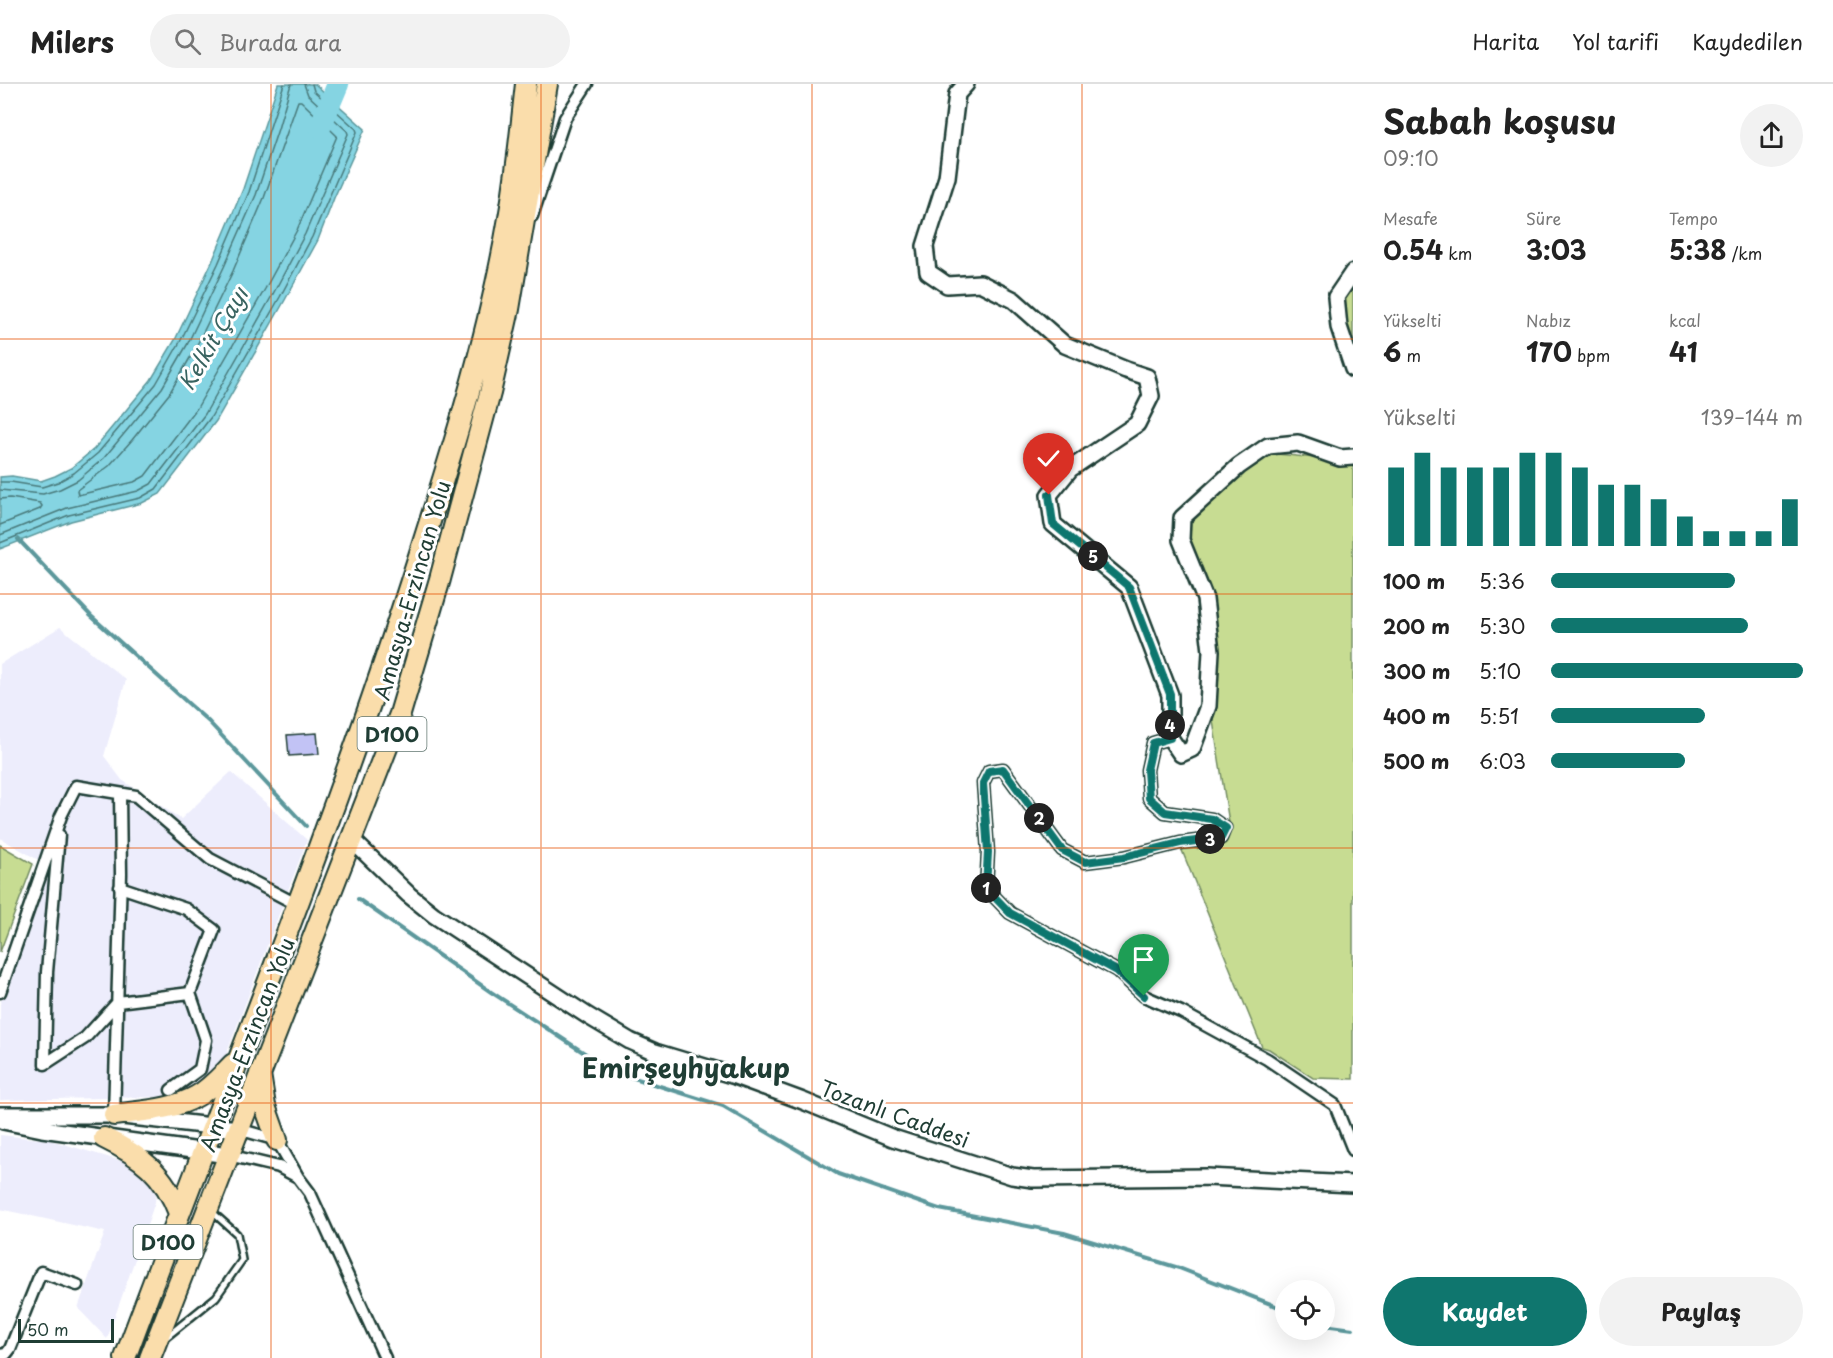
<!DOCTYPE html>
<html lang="tr">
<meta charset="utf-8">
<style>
body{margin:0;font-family:"Playpen Sans",sans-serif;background:#f2f2f2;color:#222;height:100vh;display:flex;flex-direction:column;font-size:22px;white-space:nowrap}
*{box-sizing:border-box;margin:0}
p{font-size:20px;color:#767676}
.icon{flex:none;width:33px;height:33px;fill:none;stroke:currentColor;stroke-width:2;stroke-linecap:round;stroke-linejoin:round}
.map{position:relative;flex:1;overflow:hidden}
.panel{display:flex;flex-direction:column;background:#fff;width:480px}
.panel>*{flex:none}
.fabs{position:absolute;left:1275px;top:1196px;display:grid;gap:12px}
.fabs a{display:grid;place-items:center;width:60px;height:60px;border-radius:50%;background:#fff;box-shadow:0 6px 24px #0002;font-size:30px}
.scale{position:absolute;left:18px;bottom:15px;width:96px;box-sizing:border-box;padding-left:6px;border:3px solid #1f3d34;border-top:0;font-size:16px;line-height:21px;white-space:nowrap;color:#1f3d34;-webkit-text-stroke:4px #fff;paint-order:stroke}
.pin{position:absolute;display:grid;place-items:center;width:51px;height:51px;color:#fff;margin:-62px -26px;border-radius:50% 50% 50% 0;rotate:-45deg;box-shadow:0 0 6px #0007}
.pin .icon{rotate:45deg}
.km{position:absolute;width:30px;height:30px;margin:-15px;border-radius:50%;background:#222;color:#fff;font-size:16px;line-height:30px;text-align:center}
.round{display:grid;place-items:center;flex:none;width:63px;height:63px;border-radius:32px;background:#f2f2f2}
.summary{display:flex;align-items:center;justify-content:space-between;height:102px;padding:0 30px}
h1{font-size:33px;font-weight:700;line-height:45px}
.figures{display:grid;grid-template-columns:repeat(3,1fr);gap:9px;height:102px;padding:6px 30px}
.figures div{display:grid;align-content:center}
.figures b{font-size:26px;font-weight:700}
.figures small{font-size:16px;font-weight:400}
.figures p{font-size:16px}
.chart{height:168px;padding:12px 30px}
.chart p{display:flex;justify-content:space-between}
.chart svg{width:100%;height:108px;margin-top:6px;stroke:#0f766e;stroke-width:6}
.action{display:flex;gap:12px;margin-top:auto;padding:12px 30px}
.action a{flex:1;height:69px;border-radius:36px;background:#0f766e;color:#fff;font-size:24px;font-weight:700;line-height:69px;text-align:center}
.action a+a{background:#f2f2f2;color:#222}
ul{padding:0 30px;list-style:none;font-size:20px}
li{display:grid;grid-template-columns:96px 72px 1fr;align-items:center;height:45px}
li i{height:15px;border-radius:8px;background:#0f766e}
header{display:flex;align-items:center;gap:36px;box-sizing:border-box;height:84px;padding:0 30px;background:#fff;border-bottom:2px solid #e0e0e0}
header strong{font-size:28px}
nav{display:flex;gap:33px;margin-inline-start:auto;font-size:21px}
.search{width:420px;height:54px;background:#f2f2f2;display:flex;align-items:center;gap:15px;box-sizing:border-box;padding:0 21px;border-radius:33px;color:#767676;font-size:22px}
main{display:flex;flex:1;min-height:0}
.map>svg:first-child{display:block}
</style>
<header>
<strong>Milers</strong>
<div class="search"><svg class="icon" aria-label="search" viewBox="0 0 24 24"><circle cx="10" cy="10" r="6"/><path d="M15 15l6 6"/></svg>Burada ara</div>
<nav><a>Harita</a><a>Yol tarifi</a><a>Kaydedilen</a></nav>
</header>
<main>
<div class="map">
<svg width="1353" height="1274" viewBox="0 0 1353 1274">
<rect width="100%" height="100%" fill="#fff"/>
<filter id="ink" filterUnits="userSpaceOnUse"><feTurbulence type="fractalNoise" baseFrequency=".0167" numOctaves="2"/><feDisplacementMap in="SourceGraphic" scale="12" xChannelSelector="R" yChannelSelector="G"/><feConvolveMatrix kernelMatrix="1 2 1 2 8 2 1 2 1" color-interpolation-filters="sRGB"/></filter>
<g filter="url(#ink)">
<path fill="#ededfc" d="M 60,543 L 126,596 L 104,672 L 122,696 L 181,735 L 231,688 L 307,756 L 223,979 L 188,1007 L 157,1013 L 0,1016 L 0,920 L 47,781 L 0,754 L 0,580 Z
M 0,1051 L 50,1056 L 141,1083 L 151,1095 L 156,1107 L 155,1118 L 107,1255 L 78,1224 L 105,1148 L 0,1125 Z"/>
<path fill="#c7dc92" stroke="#738c63" stroke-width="1.5" d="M 1353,199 L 1353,257 L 1340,224 Z
M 1268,369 L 1353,378 L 1353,995 L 1313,994 L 1269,965 L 1262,963 L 1181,764 L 1221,765 L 1230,745 L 1211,624 L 1208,517 L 1184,468 L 1186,443 C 1213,418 1238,390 1268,369 Z
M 0,761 L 33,780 L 0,868 Z"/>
<path fill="#85d4e2" stroke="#5c989c" stroke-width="1.5" d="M 278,0 L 315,0 L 365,45 L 334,114 L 318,156 L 285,216 L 216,337 L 160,410 L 142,419 L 71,437 L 0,465 L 0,393 L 12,392 L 41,397 L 55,392 L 71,384 L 94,365 L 151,296 L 175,256 L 212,178 L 243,105 Z"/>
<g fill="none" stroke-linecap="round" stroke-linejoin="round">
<path stroke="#48797a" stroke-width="1.5" d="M 298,17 L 301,17 L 337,52 L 297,146 L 265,205 L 197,324 L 145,392 L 134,398 L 78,411 L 77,406 L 109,382 L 132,356 L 169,310 L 194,267 L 233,187 L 264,114 Z
M 0,398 L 11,398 L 42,403 L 58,398 L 74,389 L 98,369 L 156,300 L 180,258 L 218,180 L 249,108 L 284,0
M 0,406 L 43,410 L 60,405 L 78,396 L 104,374 L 162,304 L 187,261 L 224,183 L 256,111 L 278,45 L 291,0
M 0,415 L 10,414 L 40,419 L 42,422 L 40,425 L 0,441
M 0,451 L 67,424 L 138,407 L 151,400 L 205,330 L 273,210 L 305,150 L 348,50 L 347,47 L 308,11 L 304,0
M 0,459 L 69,431 L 140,414 L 156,405 L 211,333 L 280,213 L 312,153 L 357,48 L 356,45 L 314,7 L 312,0"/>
<path stroke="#5c989c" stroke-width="4" d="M 18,455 L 91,532 L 209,638 L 306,742
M 358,815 L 491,908 L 612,987 L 723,1022 L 838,1090 L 939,1125 L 1064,1149 L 1179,1184 L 1286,1226
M 1324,1241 L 1353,1245"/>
<path stroke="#85d4e2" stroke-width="22" d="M 320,43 L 338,0"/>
</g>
<path fill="#c2c3f5" stroke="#1f3d34" stroke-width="1.5" d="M 317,649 L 319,670 L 289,672 L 287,651 Z"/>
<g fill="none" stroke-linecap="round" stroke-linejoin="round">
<defs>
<path id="lane" d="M 164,1255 L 216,1213 L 242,1176 L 237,1150 L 210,1126"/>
<path id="street" d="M 532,132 L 565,34 L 587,0
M 1170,654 L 1153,659 L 1147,686 L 1149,714 L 1165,728 L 1212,735 L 1225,744 L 1221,754 L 1180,759 L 1124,773 L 1085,778 L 1062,766 L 1003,685 L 989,687 L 983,699 L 988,768 L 986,804 L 1010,829 L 1117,887 L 1144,912 L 1181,928 L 1267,975 L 1335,1021 L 1353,1066
M 0,908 L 61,732 L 76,702 L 136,712 L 210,775 L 298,821
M 45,980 L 85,954 L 118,918 L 190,909 L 214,846 L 186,825 L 120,803
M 45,980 L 47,888 L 59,751
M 171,1006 L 200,985 L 206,956 L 190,909
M 114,1031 L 121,790 L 120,710
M 238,1045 L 277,1056 L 298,1093 L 310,1109 L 385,1274
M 228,1071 L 279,1083 L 296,1092
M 0,1271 L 6,1270 L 10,1265 L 41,1188 L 77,1201"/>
<path id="secondary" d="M 966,0 L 957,10 L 947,93 L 925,162 L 928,188 L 947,201 L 980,199 L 1014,216 L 1065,261 L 1126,286 L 1147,293 L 1151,312 L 1137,340 L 1070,385 L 1049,411 L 1053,440 L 1129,503 L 1170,611 L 1170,654 L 1181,670 L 1192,665 L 1208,622 L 1211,567 L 1205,515 L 1181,456 L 1182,434 L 1239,382 L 1268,362 L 1298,359 L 1340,374 L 1353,373
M 1353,188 L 1336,213 L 1339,243 L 1353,285
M 352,756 L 409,811 L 434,831 L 588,932 L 630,957 L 655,968 L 735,992 L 803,1017 L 893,1054 L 1012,1092 L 1033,1095 L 1207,1093 L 1353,1100
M 0,1031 L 114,1031 L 238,1045
M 3,1037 L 42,1045 L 228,1071"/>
<path id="highway" d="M 260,990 L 265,1022 L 277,1056
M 114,1031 C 141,1027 173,1026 197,1012 C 211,1004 222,991 233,980
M 104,1054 C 141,1072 164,1089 179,1129
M 125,1274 C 221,1015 327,760 411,497 C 449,378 488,257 509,134 C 517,89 521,44 526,0
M 150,1274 L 400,630 L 440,495 L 490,309 L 509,225 L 547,0"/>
</defs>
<use href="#lane" stroke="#1f3d34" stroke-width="10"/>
<use href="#street" stroke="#1f3d34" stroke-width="15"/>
<use href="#secondary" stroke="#1f3d34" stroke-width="20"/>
<use href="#highway" stroke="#1f3d34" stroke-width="24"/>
<use href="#lane" stroke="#fff" stroke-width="5"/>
<use href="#street" stroke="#fff" stroke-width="10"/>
<use href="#secondary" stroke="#fff" stroke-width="15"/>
<use href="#highway" stroke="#faddab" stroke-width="20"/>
</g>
</g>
<g fill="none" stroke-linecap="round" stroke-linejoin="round" filter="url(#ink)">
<defs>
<path id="route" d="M 1049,411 L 1053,440 L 1129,503 L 1170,610 L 1170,654 L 1153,659 L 1147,686 L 1149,714 L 1165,728 L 1212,735 L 1226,744 L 1221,754 L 1180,759 L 1124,773 L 1085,778 L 1062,766 L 1003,685 L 989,687 L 983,699 L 988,768 L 986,804 L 1010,829 L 1117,887 L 1144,912"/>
</defs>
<use href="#route" stroke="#fff" stroke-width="12"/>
<use href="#route" stroke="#0f766e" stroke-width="8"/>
</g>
<path fill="none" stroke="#e8590c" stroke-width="1.5" stroke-opacity="0.55" d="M 271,0 L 271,1274M 541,0 L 541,1274M 812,0 L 812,1274M 1082,0 L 1082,1274M 0,255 L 1353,255M 0,510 L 1353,510M 0,764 L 1353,764M 0,1019 L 1353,1019"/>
<g text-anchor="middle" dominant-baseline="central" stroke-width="6" stroke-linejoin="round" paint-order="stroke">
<g fill="#fff" stroke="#627771" stroke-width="1.5">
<rect x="357.5" y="633" width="69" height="34" rx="4.5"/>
<rect x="133.5" y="1141" width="69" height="34" rx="4.5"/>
</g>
<g font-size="20" font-weight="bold" fill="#1f3d34">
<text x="392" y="650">D100</text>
<text x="168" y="1158">D100</text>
</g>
<g font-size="21" fill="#1f3d34" stroke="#fff">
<text transform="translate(411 506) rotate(-74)">Amasya-Erzincan Yolu</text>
<text transform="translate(246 960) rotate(-69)">Amasya-Erzincan Yolu</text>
<text transform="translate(895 1029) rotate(20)">Tozanlı Caddesi</text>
</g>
<g font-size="22" font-style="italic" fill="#386360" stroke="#fff">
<text transform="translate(212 254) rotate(-60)">Kelkit Çayı</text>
</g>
<g font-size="27" font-weight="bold" fill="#1f3d34" stroke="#fff">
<text x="686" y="982">Emirşeyhyakup</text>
</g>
</g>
</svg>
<div class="fabs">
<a><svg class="icon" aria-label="locate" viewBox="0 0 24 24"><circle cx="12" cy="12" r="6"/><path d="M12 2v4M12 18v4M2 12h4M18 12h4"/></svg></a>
</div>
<div class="scale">50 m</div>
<div class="pin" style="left:1144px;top:912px;background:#1e9e55"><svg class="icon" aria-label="arrive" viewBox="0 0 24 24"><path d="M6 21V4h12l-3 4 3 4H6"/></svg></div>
<div class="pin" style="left:1049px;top:411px;background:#d93025"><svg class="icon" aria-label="check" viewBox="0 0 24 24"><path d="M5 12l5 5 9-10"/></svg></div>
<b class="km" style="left:986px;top:804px">1</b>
<b class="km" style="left:1039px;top:734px">2</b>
<b class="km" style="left:1210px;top:755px">3</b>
<b class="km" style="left:1170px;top:641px">4</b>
<b class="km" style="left:1093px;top:472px">5</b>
</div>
<section class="panel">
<div class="summary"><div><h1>Sabah koşusu</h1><p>09:10</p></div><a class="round"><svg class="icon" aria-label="share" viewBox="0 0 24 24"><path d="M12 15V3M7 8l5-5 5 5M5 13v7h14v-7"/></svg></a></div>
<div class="figures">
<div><p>Mesafe</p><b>0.54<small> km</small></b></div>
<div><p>Süre</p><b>3:03</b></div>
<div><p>Tempo</p><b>5:38<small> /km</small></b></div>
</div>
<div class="figures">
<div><p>Yükselti</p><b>6<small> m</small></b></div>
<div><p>Nabız</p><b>170<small> bpm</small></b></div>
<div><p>kcal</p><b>41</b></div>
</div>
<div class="chart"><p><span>Yükselti</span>139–144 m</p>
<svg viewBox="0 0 160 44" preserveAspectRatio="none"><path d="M5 44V12M15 44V6M25 44V12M35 44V12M45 44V12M55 44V6M65 44V6M75 44V12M85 44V19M95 44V19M105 44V25M115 44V32M125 44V38M135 44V38M145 44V38M155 44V25"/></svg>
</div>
<ul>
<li><b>100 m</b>5:36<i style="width:73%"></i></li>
<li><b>200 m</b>5:30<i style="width:78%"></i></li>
<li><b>300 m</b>5:10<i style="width:100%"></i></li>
<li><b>400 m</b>5:51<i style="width:61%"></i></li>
<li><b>500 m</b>6:03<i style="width:53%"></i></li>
</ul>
<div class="action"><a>Kaydet</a><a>Paylaş</a></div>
</section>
</main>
